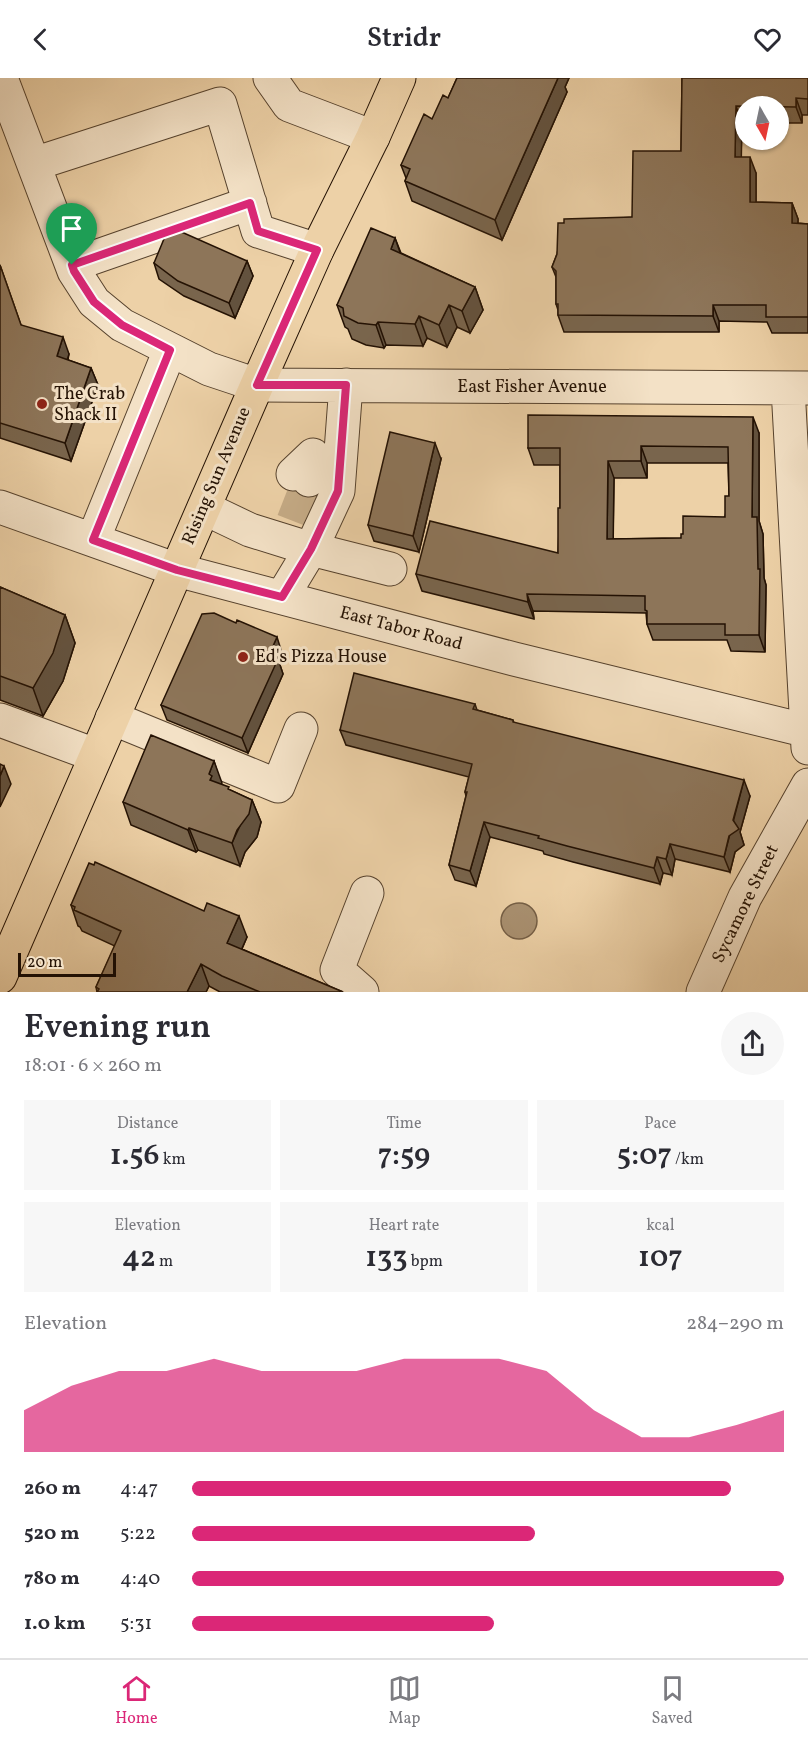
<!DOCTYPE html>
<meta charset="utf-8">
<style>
body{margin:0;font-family:Vollkorn,serif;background:#f7f7f7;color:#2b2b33;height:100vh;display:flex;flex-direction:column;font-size:22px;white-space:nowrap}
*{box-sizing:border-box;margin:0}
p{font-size:20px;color:#7c7c81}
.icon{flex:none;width:33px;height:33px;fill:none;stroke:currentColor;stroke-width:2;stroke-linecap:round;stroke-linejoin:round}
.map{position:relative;height:914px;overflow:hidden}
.sheet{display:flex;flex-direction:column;background:#fff;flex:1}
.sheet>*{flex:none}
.needle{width:39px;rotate:171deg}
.tools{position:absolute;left:735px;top:18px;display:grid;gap:12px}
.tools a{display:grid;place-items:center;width:54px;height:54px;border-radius:50%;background:#fff;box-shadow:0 2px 4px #0004;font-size:30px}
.scale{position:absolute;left:18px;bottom:15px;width:98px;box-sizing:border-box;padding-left:6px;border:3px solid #241204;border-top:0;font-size:16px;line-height:21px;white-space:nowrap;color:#241204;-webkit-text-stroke:4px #f3e1c6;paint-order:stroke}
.pin{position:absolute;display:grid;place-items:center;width:51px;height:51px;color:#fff;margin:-62px -26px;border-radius:50% 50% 50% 0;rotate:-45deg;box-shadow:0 0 6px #0007}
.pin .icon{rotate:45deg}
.round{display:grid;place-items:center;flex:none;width:63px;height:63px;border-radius:32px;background:#f7f7f7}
.head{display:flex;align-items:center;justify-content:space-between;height:102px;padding:0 24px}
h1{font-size:33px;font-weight:600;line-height:45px}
.stats{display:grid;grid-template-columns:repeat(3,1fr);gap:9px;height:102px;padding:6px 24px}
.stats div{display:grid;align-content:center;border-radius:0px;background:#f7f7f7;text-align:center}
.stats b{font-size:30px;font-weight:600}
.stats small{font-size:16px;font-weight:400}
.stats p{font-size:16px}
.chart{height:168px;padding:12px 24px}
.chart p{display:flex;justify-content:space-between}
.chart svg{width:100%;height:108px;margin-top:6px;fill:#db2777;opacity:.7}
ul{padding:0 24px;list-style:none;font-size:20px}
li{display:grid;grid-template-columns:96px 72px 1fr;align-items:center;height:45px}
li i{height:15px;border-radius:8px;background:#db2777}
header{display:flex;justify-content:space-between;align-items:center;height:78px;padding:0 24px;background:#fff;font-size:27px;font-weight:600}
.dock{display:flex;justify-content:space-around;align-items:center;height:84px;border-top:2px solid #e1e1e2;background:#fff;font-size:16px;color:#7c7c81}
.dock a{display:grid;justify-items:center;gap:3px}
.dock .current{color:#db2777}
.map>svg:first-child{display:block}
</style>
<header><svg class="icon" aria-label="back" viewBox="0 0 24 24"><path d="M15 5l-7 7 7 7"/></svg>Stridr<svg class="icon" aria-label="heart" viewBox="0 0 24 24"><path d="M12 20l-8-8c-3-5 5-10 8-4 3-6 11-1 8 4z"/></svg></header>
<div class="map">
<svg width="808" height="914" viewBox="0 0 808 914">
<rect width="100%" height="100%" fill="#edd1a7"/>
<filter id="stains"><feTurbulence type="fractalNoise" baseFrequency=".00333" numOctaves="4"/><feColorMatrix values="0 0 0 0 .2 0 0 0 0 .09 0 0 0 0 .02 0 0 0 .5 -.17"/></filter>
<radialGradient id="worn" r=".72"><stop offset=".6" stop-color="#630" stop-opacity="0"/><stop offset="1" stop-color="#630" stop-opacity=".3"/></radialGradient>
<path fill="#a99070" stroke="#745e45" stroke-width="1.5" d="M501 843a18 18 0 1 1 36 0a18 18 0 1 1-36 0Z"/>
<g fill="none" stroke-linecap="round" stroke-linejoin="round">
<path stroke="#c5ab86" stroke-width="33" stroke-dasharray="33 16" stroke-linecap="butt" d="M 293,443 L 309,402"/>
<defs>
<path id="minor" d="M 1,0 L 74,193 L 94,224 L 122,247 L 209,291 L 257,307 L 808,310
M 270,0 L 289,27 L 373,59
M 34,86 L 220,26 L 258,153 L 317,172
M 72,187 L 250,125
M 788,310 L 808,670
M 293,396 L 313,377 L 309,402
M 0,429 L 177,492 L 514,581 L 808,653
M 204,430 L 250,452 L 311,471 L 390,491
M 93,462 L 170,272
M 282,519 L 311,471 L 338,413 L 346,307
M 112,640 L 278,708 L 301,651
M 0,642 L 95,677
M 362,914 L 337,892 L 367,815
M 703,914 L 745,819 L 808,707"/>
<path id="major" d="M 0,899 L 257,307 L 317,172 L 373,59 L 399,0"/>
</defs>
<use href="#minor" stroke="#56422d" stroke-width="35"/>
<use href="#major" stroke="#241204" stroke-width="35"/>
<use href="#minor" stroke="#f3e1c6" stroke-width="33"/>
<use href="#major" stroke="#edd1a7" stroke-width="33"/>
</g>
<path fill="#79654d" stroke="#241204" stroke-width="1.5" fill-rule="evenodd" d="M 457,0 L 569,0 L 565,9 L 567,14 L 502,162 L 412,123 L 405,103 L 406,100 L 401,87 L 432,41 L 448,20 Z
M 682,0 L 808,0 L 808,37 L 802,37 L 802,45 L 778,45 L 778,28 L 746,28 L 746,45 L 742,45 L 741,79 L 756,95 L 756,124 L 792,125 L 798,141 L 798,145 L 808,146 L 808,255 L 772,255 L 767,244 L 719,243 L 719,254 L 564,254 L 558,237 L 558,232 L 556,226 L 556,199 L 552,189 L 557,176 L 564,145 L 632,139 L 681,73 Z
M 395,160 L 401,175 L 475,209 L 483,232 L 470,255 L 457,249 L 447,269 L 427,260 L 423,268 L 386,267 L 384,270 L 366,267 L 352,261 L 348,251 L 345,249 L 337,227 Z
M 247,183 L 253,198 L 235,240 L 184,218 L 159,201 L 154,185 Z
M 0,187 L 21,247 L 69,276 L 68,282 L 91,290 L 98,307 L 71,383 L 0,360 Z
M 759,355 L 759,443 L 763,456 L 764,500 L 766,507 L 765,574 L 731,573 L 727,562 L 653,562 L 647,546 L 646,535 L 533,533 L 534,541 L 422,513 L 416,496 L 558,475 L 560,430 L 560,387 L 534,387 L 528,370 ZM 647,385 L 728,385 L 729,418 L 725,439 L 683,456 L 681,460 L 613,461 L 614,400 L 647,400 Z
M 441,381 L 419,474 L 374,463 L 368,447 Z
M 0,509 L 65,537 L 75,565 L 63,603 L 43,638 L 0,622 Z
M 282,575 L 279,584 L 283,596 L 248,675 L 167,642 L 161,627 Z
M 475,626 L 477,632 L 513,642 L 514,645 L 750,718 L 740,754 L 744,767 L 735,774 L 730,794 L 675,781 L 672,797 L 663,795 L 660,806 L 573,784 L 544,776 L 543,773 L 490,759 L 476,808 L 455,802 L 449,787 L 466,718 L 465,714 L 469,699 L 346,667 L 340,652 Z
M 214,683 L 221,706 L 230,712 L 252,722 L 261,744 L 257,759 L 245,774 L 240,788 L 198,772 L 196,774 L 131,747 L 123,724 Z
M 71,827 L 247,859 L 242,871 L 343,914 L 220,914 L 209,908 L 206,914 L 97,914 L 96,909 L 115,868 L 82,853 L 80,849 L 78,848 Z"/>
<path fill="#63523e" stroke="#241204" stroke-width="1.5" d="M 558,0 L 569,0 L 565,9 L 567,14 L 502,162 L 495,142 Z
M 796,20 L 802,37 L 802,45 L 796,29 Z
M 736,28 L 742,45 L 741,95 L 735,79 Z
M 750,79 L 756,95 L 756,141 L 750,124 Z
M 792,125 L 798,141 L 797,161 L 792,145 Z
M 395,160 L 403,183 L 391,171 Z
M 247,183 L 253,198 L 235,240 L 229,225 Z
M 475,209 L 483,232 L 470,255 L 462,233 Z
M 449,227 L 457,249 L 447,269 L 439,247 Z
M 713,227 L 719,243 L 719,254 L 713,238 Z
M 419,238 L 427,260 L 423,268 L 415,246 Z
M 378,244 L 386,267 L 384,270 L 376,247 Z
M 63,259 L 69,276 L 63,295 L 57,278 Z
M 91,290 L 98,307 L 71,383 L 65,365 Z
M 753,339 L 759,355 L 759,443 L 763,456 L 764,500 L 766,507 L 765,574 L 759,557 L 752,439 Z
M 435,365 L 441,381 L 419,474 L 413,458 Z
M 641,368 L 647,385 L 647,400 L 641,383 Z
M 608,383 L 614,400 L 613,478 L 607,461 Z
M 527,516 L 533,533 L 534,541 L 528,524 Z
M 65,537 L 75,565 L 63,603 L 43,638 L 33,610 Z
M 277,559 L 282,575 L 279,584 L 283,596 L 248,675 L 242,660 L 269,577 Z
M 214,683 L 222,705 L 218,715 L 218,724 L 209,696 Z
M 4,688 L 11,706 L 0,729 L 0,698 Z
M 744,702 L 750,718 L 740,754 L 744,767 L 735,774 L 730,794 L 724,779 Z
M 252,722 L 261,744 L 257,759 L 245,774 L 240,788 L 232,765 Z
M 484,744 L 490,759 L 476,808 L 470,793 Z
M 189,750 L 198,772 L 196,774 L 188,752 Z
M 670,766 L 675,781 L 672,797 L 666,781 Z
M 657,779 L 663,795 L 660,806 L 654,790 Z
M 239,838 L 247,859 L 235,886 L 227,865 Z
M 201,886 L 209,908 L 206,914 L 187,914 Z"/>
<path fill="#8d7559" stroke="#241204" stroke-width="1.5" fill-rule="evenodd" d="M 457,0 L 558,0 L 495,142 L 405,103 L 410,91 L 401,87 L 424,36 L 432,41 L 443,17 L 448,20 Z
M 682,0 L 808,0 L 808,21 L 796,20 L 796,29 L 736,28 L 735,79 L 750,79 L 750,124 L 792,125 L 792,145 L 808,146 L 808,239 L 766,239 L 766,227 L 713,227 L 713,238 L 558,237 L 558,226 L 556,226 L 556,193 L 552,189 L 557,176 L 558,145 L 564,145 L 564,141 L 632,139 L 633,73 L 681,73 Z
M 371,150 L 395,160 L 391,171 L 475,209 L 462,233 L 449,227 L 439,247 L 419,238 L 415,246 L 378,244 L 376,247 L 358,245 L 344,238 L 343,230 L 337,227 Z
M 177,152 L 247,183 L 229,225 L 178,203 L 154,185 L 166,156 Z
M 0,187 L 21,247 L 63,259 L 57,278 L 91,290 L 65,365 L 0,345 Z
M 528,337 L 753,339 L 752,439 L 757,439 L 758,491 L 760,491 L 759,557 L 725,557 L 725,546 L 647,546 L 647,533 L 645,532 L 645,518 L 527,516 L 528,524 L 416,496 L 430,443 L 558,475 L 558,430 L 560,430 L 560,370 L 528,370 ZM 641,368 L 728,369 L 729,418 L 725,418 L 725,439 L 683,438 L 683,456 L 681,456 L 681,460 L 607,461 L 608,383 L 641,383 Z
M 390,354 L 435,365 L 413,458 L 368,447 Z
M 0,509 L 65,537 L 53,575 L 33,610 L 0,598 Z
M 214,535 L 236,545 L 237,542 L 277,559 L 269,577 L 278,581 L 242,660 L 161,627 L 202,536 Z
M 354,595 L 475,626 L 473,631 L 513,642 L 513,644 L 744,702 L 733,742 L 739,751 L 729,758 L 724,779 L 670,766 L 666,781 L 657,779 L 654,790 L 567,768 L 538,760 L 539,758 L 484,744 L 470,793 L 449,787 L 467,714 L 465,714 L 472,686 L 340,652 Z
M 151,657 L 214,683 L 209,696 L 212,698 L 210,702 L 229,709 L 228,711 L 252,722 L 249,736 L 237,752 L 232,765 L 189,750 L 188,752 L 123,724 Z
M 0,686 L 4,688 L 0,698 Z
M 95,784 L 204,833 L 207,825 L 239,838 L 227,865 L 343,914 L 260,914 L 222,898 L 201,886 L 187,914 L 97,914 L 99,911 L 96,909 L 121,853 L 74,832 L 75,829 L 71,827 L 89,785 L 94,787 Z"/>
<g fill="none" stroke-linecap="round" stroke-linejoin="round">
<defs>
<path id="route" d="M 250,125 L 258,153 L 317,172 L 257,307 L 346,307 L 338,413 L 311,471 L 282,519 L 177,492 L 93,462 L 170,272 L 122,247 L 94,224 L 74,193 L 72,187 Z"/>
</defs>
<use href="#route" stroke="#fff" stroke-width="12"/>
<use href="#route" stroke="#db2777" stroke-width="8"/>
</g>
<g fill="#8f2418" stroke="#f3e1c6" stroke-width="2">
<circle cx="42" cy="326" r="6"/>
<circle cx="243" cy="579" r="6"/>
</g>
<g text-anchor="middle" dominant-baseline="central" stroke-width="6" stroke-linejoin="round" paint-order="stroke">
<g font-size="18" fill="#241204" stroke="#f3e1c6">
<text x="532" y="309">East Fisher Avenue</text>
<text transform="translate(217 398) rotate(-67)">Rising Sun Avenue</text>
<text transform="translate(401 551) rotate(15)">East Tabor Road</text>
<text transform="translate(746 826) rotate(-64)">Sycamore Street</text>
</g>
<g font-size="18" fill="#241204" stroke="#f3e1c6" text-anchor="start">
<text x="54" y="316">The Crab<tspan x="54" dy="21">Shack II</tspan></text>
<text x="255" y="579">Ed's Pizza House</text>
</g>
</g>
<rect width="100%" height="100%" filter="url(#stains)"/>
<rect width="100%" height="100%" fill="url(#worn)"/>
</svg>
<div class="tools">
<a><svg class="needle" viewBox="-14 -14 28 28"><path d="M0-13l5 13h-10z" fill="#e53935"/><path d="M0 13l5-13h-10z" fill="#7c7c81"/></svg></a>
</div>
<div class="scale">20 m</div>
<div class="pin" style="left:72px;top:187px;background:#1e9e55"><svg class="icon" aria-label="arrive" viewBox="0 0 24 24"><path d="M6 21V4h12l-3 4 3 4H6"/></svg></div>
</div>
<section class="sheet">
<div class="head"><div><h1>Evening run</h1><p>18:01 · 6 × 260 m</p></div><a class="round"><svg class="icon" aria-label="share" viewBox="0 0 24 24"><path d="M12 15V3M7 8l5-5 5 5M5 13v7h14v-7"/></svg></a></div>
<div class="stats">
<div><p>Distance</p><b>1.56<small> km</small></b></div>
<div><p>Time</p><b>7:59</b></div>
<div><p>Pace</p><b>5:07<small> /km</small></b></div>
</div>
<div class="stats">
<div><p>Elevation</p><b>42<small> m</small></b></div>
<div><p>Heart rate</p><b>133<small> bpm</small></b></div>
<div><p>kcal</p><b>107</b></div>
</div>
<div class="chart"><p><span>Elevation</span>284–290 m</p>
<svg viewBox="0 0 160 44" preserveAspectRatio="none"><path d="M0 44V27L10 17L20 11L30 11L40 6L50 11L60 11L70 11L80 6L90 6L100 6L110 11L120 27L130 38L140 38L150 33L160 27V44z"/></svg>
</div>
<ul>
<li><b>260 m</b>4:47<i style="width:91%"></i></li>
<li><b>520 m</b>5:22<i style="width:58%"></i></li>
<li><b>780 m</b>4:40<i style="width:100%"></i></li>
<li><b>1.0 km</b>5:31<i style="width:51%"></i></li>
</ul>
</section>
<nav class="dock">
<a class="current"><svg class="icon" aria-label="home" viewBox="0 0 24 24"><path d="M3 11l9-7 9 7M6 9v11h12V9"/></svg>Home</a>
<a><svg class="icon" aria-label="map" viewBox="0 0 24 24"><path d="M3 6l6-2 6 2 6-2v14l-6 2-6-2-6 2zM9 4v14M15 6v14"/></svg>Map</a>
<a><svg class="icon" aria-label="saved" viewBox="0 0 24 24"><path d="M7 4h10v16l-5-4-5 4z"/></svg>Saved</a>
</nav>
